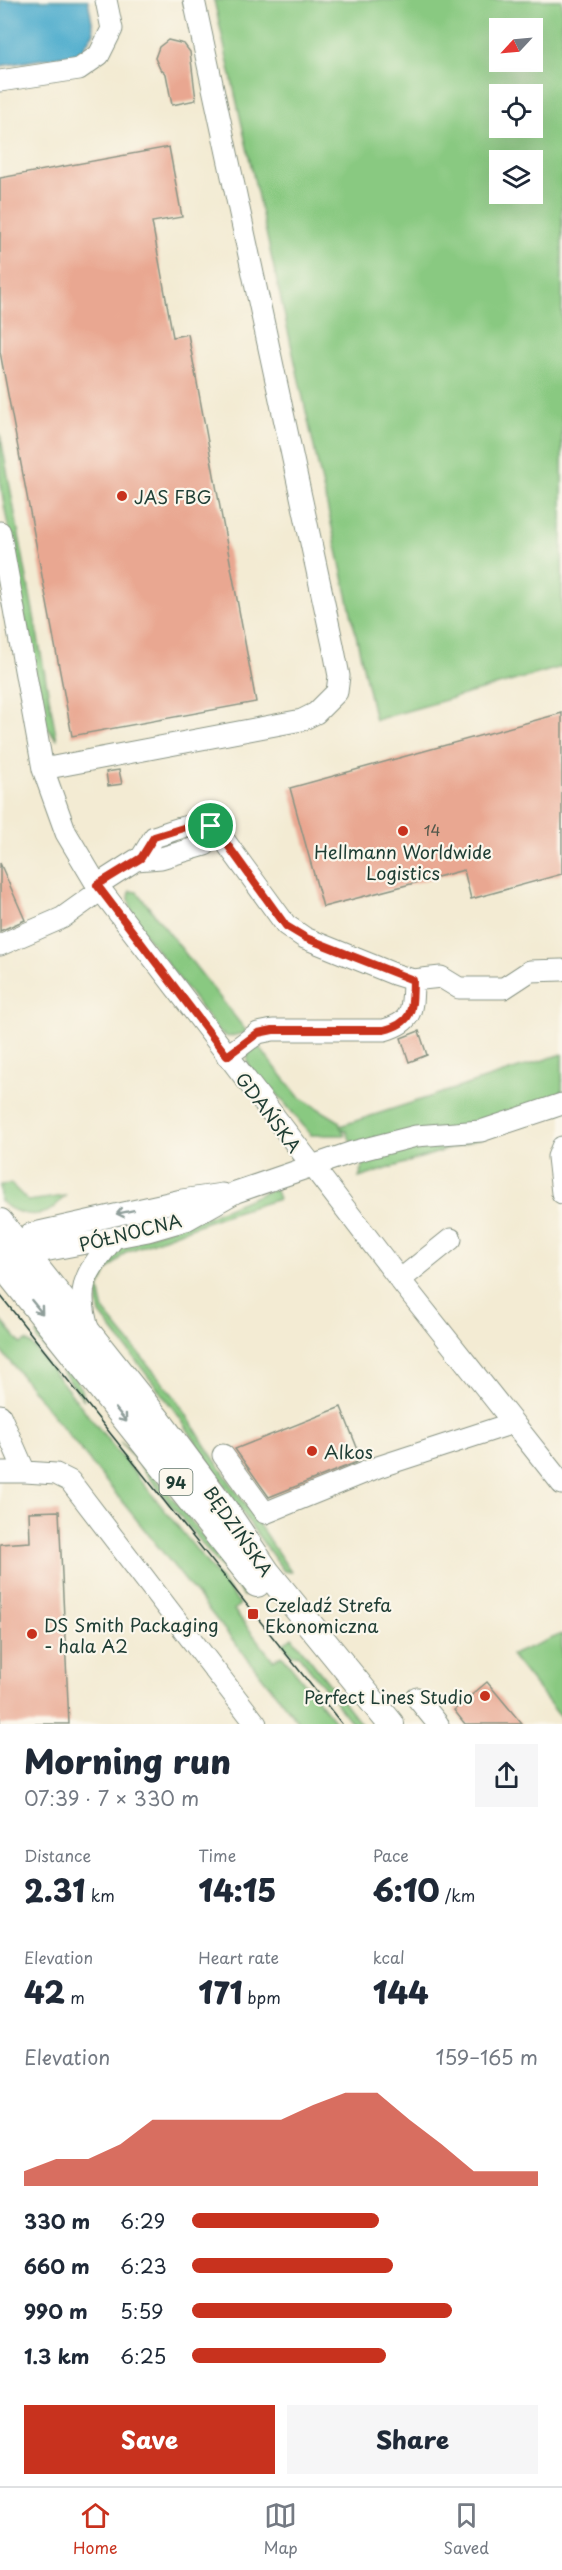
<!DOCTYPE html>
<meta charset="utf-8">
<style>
body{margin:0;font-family:"Playpen Sans",sans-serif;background:#f6f6f7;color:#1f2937;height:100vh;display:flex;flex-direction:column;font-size:22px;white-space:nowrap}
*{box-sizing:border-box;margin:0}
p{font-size:20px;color:#747a83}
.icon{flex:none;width:33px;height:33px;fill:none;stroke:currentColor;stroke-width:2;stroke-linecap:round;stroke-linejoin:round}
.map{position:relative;height:1724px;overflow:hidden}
.panel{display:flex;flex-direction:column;background:#fff;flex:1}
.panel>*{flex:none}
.needle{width:39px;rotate:244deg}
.controls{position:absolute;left:489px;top:18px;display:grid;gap:12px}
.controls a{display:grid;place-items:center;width:54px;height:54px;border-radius:0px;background:#fff;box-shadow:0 6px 24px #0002;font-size:30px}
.pin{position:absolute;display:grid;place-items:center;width:51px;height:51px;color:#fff;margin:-26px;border:3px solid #fff;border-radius:50%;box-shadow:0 2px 6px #0007}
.round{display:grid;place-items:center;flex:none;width:63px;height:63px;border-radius:0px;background:#f6f6f7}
.head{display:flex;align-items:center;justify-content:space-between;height:102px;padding:0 24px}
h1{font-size:33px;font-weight:800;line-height:45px}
.stats{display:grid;grid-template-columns:repeat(3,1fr);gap:9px;height:102px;padding:6px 24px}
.stats div{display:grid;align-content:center}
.stats b{font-size:30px;font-weight:800}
.stats small{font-size:16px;font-weight:400}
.stats p{font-size:16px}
.chart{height:168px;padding:12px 24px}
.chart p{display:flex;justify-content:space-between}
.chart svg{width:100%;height:108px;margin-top:6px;fill:#c8321e;opacity:.7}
.cta{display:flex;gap:12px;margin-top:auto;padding:12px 24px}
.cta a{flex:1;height:69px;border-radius:0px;background:#c8321e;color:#fff;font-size:24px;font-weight:800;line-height:69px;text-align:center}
.cta a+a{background:#f6f6f7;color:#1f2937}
ul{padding:0 24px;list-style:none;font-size:20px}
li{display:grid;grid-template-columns:96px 72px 1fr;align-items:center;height:45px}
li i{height:15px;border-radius:8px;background:#c8321e}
.menu{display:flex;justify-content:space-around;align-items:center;height:84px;border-top:2px solid #e0e1e3;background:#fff;font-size:16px;color:#747a83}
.menu a{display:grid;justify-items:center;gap:3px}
.menu .active{color:#c8321e}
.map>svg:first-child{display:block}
</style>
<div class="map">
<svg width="562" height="1724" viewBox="0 0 562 1724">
<rect width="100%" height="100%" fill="#fbf7ec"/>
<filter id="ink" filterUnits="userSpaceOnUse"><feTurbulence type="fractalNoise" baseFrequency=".0167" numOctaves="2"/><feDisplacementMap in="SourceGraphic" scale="12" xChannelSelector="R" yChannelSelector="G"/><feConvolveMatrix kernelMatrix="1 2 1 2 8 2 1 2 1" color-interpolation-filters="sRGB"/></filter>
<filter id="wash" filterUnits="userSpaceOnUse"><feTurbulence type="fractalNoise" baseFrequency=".008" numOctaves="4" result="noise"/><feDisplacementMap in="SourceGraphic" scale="24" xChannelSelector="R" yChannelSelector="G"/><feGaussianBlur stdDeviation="1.35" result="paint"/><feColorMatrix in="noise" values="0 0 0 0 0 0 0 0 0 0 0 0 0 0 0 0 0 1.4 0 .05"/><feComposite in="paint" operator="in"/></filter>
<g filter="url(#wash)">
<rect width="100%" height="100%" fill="#f3ebd3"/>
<path fill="#89c981" stroke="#54835a" stroke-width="1.5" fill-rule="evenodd" d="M 214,0 L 562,0 L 562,667 L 375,720 ZM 500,28 L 532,28 L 532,62 L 500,62 ZM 500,94 L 532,94 L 532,128 L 500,128 ZM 500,160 L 532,160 L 532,194 L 500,194 Z
M 0,433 L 57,740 L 44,723 L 0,482 Z
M 130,891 L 137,892 L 247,1032 L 228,1037 L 219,1032 L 133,918 L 129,898 Z
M 255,1042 L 299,1097 L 339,1121 L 340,1126 L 562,1054 L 562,1112 L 359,1178 L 363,1166 L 346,1131 L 341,1128 L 345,1135 L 311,1135 L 273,1089 L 268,1093 C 256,1077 237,1060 255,1042 Z
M 11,1184 L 28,1201 L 65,1196 C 60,1201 53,1210 47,1212 C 30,1218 12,1212 0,1201 L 0,1185 Z
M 275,1188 L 279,1199 L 225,1215 L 126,1252 L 108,1270 L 99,1288 L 104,1311 L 178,1401 L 208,1450 L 291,1572 L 284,1571 L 254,1530 L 178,1415 L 100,1314 C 95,1297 97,1285 104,1269 L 100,1266 L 127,1243 L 206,1217 Z
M 0,1319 L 21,1344 L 26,1341 L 32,1345 L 240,1604 L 234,1610 L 273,1660 L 282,1655 L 337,1724 L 300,1724 L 0,1349 Z
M 41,1332 C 57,1352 79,1374 84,1400 L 38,1340 L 37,1334 Z
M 120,1441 C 167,1486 207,1541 245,1593 L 244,1596 Z
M 562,1634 L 562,1719 L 511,1655 Z
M 292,1637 L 361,1724 L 353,1724 L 298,1654 L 293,1655 L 283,1644 Z"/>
<path fill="#4fadcd" stroke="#377580" stroke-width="1.5" d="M 0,0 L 88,0 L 94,32 L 80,53 L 0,66 Z"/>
<g id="blocks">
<path fill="#e9a791" d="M 168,40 L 184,44 L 190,52 L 196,100 L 172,105 L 166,74 L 160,69 L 155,58 L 159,47 Z
M 169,147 L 182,217 L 152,222 L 173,337 L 188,334 L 256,702 L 72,736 L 0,352 L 0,178 Z
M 562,713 L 562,874 L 471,899 L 464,870 L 323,907 L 290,788 Z
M 119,770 L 122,784 L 108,786 L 106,772 Z
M 0,863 L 25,920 L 0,931 Z
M 419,1031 L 427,1055 L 409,1062 L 401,1038 Z
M 341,1407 L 362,1460 L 269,1497 L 235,1449 Z
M 59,1511 L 69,1724 L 0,1724 L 0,1544 L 30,1542 L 29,1512 Z
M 487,1682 L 522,1724 L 465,1724 L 454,1710 Z"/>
</g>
</g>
<g filter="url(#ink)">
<use href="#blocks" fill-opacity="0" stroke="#899484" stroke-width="1.5"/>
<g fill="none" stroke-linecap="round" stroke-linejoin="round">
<defs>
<path id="minor" d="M 0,81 L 79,69 L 99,55 L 112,29 L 106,0
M 0,532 L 43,769 L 66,833 L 97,885 L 400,1280 L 562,1484
M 43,769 L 302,720 L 316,713 L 337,692 L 339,676 L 333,645 L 194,0
M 141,858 L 154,837 C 176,830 200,816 219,833 L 286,925 L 305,938 L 394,974 L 413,980 L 441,977 L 459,988 L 504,988 L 530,971 L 562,970
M 97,885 L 136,860 L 161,858 L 205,845 L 219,833
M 0,945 L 62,918 L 101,890
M 227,1056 L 258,1033 L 273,1030 L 384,1030 C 415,1022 412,1007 413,980
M 562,1147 L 558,1157 L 562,1193
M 19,1246 L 30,1234 L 182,1200 L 222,1194
M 0,1248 L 19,1246 L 39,1252 L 148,1231 L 186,1220 L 236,1192 L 353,1152 L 416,1136 L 481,1131 L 562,1104
M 400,1280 L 451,1239
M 89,1332 C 75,1285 85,1275 114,1238
M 0,1415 L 25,1472 L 56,1474 L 70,1481 L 256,1724
M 223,1455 L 265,1513 L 378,1467 L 513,1423
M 0,1472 L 25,1472
M 417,1698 L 438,1724"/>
<path id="major" d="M 0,1222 L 157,1419 L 225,1510 L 267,1572 L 391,1724
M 0,1262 L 257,1584"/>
</defs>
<use href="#minor" stroke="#899484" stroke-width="23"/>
<use href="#major" stroke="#899484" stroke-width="28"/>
<use href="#minor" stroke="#fff" stroke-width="21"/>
<use href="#major" stroke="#fff" stroke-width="26"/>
<path stroke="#1f3d34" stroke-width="1.5" d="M 0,1295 L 342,1724"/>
</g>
<defs><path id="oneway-shaft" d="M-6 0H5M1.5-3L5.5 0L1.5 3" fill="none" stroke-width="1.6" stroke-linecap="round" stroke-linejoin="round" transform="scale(1.5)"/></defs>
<g stroke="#8f9e9a">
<use href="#oneway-shaft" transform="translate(125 1212) rotate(168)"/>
<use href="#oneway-shaft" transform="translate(37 1307) rotate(51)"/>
<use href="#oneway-shaft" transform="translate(121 1415) rotate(51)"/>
</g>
</g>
<g fill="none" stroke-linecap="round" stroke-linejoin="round" filter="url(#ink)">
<defs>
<path id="route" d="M 196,824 L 211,826 L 219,833 L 286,926 L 306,938 L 413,980 C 412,1008 415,1022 384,1030 L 273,1030 L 258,1033 L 227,1056 L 97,885 L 141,858 L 154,837 Z"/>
</defs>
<use href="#route" stroke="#fff" stroke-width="12"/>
<use href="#route" stroke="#c8321e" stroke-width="8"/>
</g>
<g fill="#c8321e" stroke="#fbf7ec" stroke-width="2">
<circle cx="122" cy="496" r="6"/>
<circle cx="403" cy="831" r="6"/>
<circle cx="312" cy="1451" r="6"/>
<rect x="247" y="1608" width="12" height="12" rx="3"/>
<circle cx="32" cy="1634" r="6"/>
<circle cx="485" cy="1696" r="6"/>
</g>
<g text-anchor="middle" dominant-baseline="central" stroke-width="4.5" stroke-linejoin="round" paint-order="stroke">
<g font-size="15" fill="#52584b">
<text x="432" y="829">14</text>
</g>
<rect fill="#fbf7ec" stroke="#61756b" stroke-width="1.5" x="159.5" y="1469" width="33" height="26" rx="4.5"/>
<g font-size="16" font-weight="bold" fill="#1f3d34">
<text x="176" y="1482">94</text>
</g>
<g font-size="18" fill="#1f3d34" stroke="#fbf7ec" text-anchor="start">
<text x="134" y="496">JAS FBG</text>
<text x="403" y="851" text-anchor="middle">Hellmann Worldwide<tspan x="403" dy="21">Logistics</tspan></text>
<text x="324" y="1451">Alkos</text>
<text x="265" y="1604">Czeladź Strefa<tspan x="265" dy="21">Ekonomiczna</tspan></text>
<text x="44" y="1624">DS Smith Packaging<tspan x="44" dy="21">- hala A2</tspan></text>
<text x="473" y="1696" text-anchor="end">Perfect Lines Studio</text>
</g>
<g font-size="18" fill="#1f3d34" stroke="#fbf7ec">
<text transform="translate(269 1112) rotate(53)">GDAŃSKA</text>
<text transform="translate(130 1232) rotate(-14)">PÓŁNOCNA</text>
<text transform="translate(239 1531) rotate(55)">BĘDZIŃSKA</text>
</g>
</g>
</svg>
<div class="controls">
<a><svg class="needle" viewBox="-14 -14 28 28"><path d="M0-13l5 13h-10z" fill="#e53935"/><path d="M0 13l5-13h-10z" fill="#747a83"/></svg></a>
<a><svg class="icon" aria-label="locate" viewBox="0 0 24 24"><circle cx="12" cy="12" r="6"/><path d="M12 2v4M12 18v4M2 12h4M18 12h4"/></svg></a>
<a><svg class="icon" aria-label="layers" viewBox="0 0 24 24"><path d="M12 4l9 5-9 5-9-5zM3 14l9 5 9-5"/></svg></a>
</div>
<div class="pin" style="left:211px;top:826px;background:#1e9e55"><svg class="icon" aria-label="arrive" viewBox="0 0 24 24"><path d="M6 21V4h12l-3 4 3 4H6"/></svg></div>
</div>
<section class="panel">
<div class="head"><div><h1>Morning run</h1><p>07:39 · 7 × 330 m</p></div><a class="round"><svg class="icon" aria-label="share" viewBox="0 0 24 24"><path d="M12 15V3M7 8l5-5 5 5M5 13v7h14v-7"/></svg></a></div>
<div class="stats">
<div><p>Distance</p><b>2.31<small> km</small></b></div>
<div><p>Time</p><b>14:15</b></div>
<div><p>Pace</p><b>6:10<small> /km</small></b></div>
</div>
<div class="stats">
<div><p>Elevation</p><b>42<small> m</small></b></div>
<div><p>Heart rate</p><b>171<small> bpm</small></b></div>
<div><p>kcal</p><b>144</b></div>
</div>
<div class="chart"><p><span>Elevation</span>159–165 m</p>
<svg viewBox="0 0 160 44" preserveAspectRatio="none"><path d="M0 44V38L10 33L20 33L30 27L40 17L50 17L60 17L70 17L80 17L90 11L100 6L110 6L120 17L130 27L140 38L150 38L160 38V44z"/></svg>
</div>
<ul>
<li><b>330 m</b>6:29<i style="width:54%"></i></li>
<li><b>660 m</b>6:23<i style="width:58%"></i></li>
<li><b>990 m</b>5:59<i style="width:75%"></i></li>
<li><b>1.3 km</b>6:25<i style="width:56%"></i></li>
</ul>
<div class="cta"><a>Save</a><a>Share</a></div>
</section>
<nav class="menu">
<a class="active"><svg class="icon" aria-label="home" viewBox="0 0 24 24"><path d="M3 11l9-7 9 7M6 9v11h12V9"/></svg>Home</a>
<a><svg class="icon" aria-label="map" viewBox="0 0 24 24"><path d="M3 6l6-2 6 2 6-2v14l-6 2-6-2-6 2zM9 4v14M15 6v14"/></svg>Map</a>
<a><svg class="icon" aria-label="saved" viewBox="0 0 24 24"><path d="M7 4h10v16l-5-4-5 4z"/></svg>Saved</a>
</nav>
